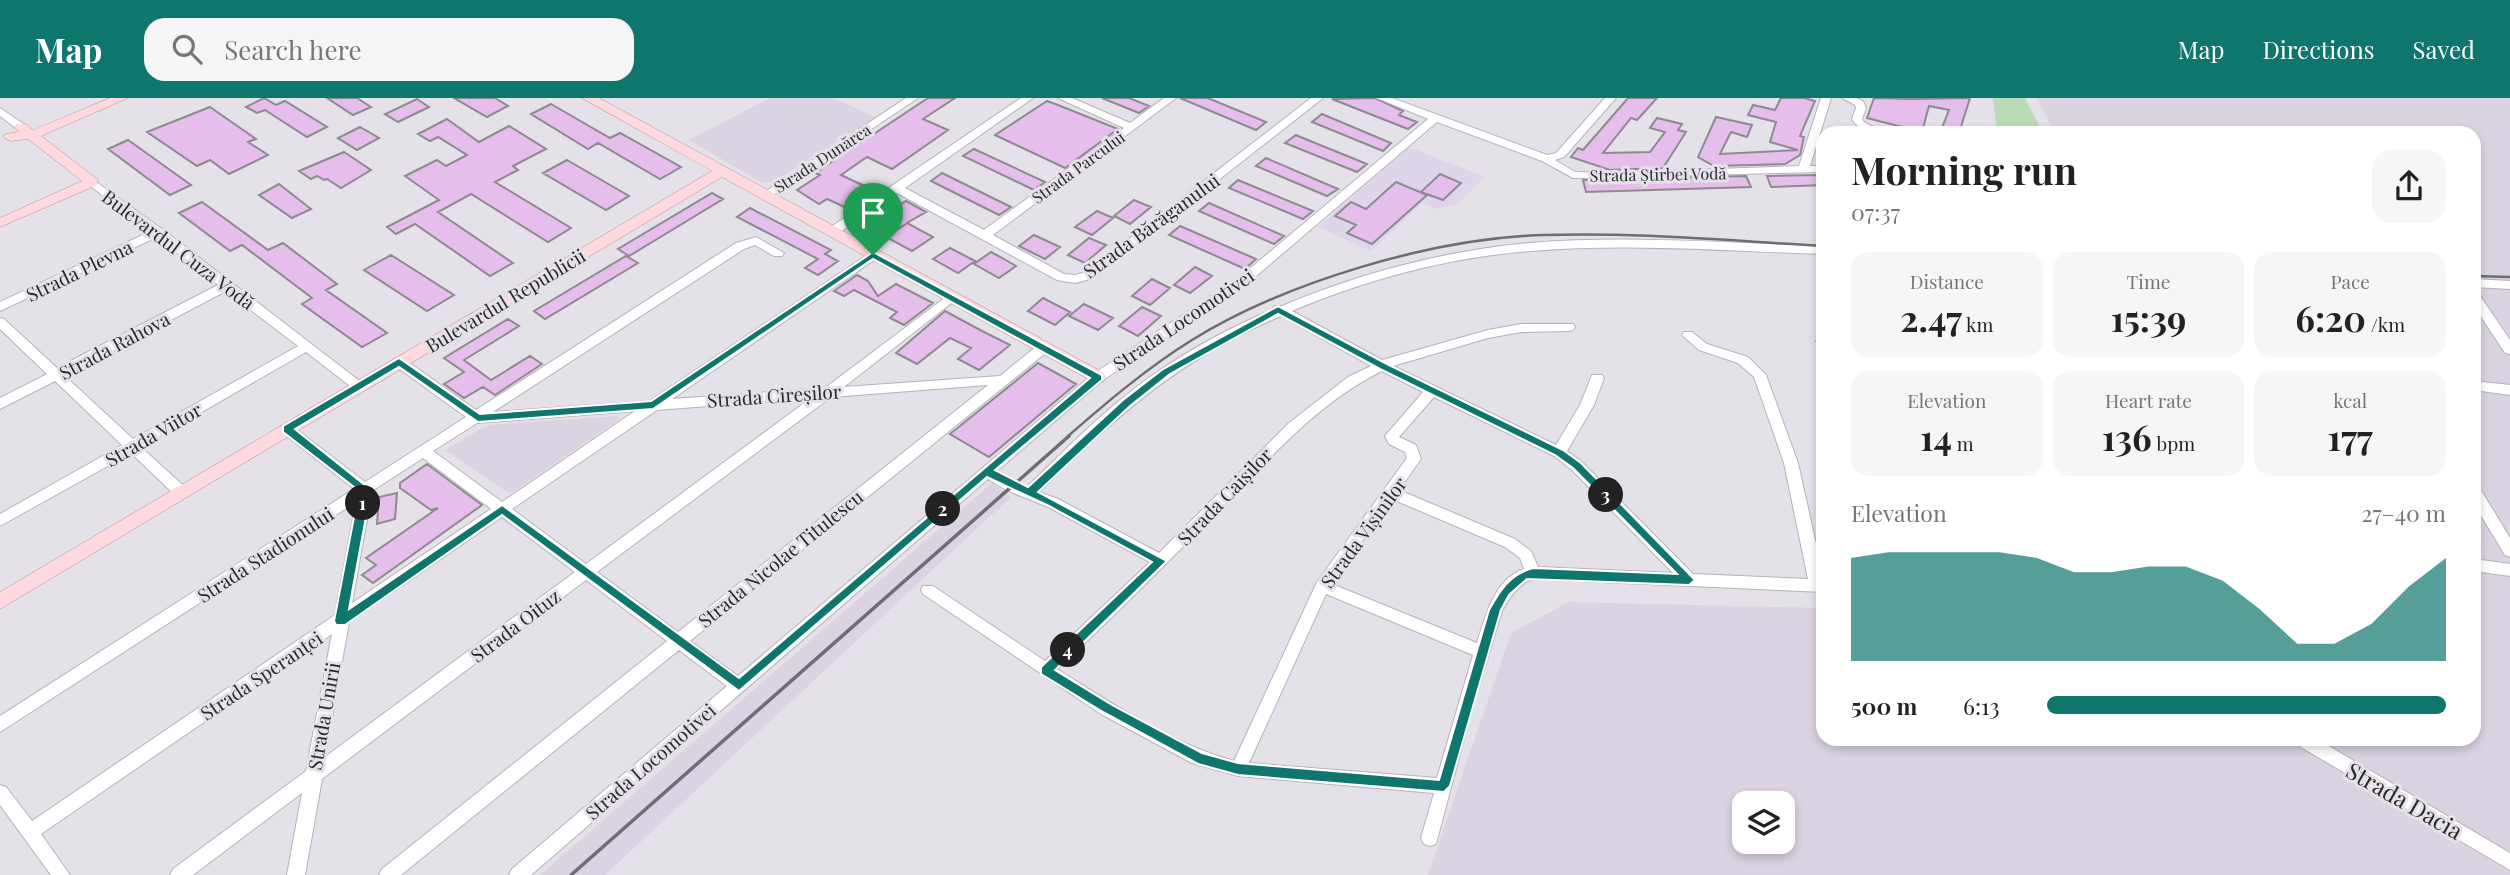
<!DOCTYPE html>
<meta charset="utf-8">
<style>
body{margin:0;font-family:"Playfair Display",serif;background:#f6f6f6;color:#222;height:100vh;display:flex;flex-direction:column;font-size:26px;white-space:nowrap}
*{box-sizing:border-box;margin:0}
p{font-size:23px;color:#767676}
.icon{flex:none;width:38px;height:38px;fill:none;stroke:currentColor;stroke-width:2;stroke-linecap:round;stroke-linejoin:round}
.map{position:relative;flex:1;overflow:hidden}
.panel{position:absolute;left:1816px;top:28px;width:665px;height:620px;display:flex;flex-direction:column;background:#fff;border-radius:21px;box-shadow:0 4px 10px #0003}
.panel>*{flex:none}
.controls{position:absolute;left:1732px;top:693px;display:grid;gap:14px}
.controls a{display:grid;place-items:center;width:63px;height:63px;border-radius:14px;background:#fff;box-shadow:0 4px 10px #0003;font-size:35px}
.pin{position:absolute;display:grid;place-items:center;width:60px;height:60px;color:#fff;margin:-72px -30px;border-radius:50% 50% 50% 0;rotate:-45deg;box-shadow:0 0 7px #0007}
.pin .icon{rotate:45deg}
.km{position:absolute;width:35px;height:35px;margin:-18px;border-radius:50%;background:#222;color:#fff;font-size:19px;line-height:35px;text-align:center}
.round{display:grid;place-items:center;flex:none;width:74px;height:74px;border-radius:21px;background:#f6f6f6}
.overview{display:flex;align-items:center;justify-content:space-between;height:119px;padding:0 35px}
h1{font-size:38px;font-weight:700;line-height:52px}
.figures{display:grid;grid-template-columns:repeat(3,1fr);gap:10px;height:119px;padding:7px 35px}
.figures div{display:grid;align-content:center;border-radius:18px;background:#f6f6f6;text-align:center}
.figures b{font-size:35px;font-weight:700}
.figures small{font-size:19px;font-weight:400}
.figures p{font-size:19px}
.chart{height:196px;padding:14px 35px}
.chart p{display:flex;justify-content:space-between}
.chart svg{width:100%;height:126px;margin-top:7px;fill:#0f766e;opacity:.7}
ul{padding:0 35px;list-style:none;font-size:23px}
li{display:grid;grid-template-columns:112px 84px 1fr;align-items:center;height:52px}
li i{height:18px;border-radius:9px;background:#0f766e}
header{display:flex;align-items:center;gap:42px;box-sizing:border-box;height:98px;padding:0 35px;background:#0f766e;color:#fff}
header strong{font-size:33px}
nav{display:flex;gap:38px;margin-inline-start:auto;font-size:24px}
.search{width:490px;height:63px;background:#f6f6f6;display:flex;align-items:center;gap:18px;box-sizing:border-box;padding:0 24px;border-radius:21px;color:#767676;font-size:26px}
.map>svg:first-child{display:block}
</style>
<header>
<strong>Map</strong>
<div class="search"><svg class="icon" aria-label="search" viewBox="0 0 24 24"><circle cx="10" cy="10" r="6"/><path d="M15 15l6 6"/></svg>Search here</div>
<nav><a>Map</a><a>Directions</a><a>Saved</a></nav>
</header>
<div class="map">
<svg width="2510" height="777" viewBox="0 0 2510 777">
<rect width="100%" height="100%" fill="#e5e1e9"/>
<path fill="#ded5ea" d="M 1409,49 L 1485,79 L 1456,107 L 1437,111 L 1422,105 L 1371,153 L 1318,129 Z"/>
<path fill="#dbd3e2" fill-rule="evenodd" d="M 770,0 L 833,0 L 876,19 L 773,84 L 762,85 L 689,42 Z
M 2036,0 L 2510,0 L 2510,777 L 1428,777 L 1511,535 L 1569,504 L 1823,510 L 1824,640 L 2474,640 L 2474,35 L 2055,35 ZM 1745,705 L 1783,705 L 1783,744 L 1745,744 Z
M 618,318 L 619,321 L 510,396 L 445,352 L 488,327 Z
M 992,385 L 1011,399 L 605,777 L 540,777 Z"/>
<path fill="#bddab6" d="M 1993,0 L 2025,0 L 2043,35 L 1997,35 Z"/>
<path fill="#e5beeb" stroke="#8f8990" stroke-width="2" d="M 264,0 L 276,7 L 285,3 L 327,29 L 307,39 L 265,12 L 257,15 L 246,9 Z
M 327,0 L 357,0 L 371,9 L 353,17 Z
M 454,0 L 495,0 L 508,8 L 487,19 Z
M 928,0 L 955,0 L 923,21 L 948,32 L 892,71 L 867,59 L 841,77 L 873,92 L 847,110 L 827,101 L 819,106 L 797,92 L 820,77 L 815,75 Z
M 1102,0 L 1129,0 L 1149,8 L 1139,15 Z
M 1180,0 L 1208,0 L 1266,24 L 1256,32 Z
M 1375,0 L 1403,13 L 1399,17 L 1417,24 L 1408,31 L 1332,1 Z
M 1628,0 L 1657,0 L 1637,22 L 1631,20 L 1603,55 L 1650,54 L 1665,34 L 1650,30 L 1657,20 L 1682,26 L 1678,32 L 1686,34 L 1663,70 L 1610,72 L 1571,59 L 1578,50 L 1583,52 Z
M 1781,0 L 1804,0 L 1815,3 L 1800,38 L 1804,39 L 1800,57 L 1785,66 L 1714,68 L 1698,59 L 1716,19 L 1752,27 L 1747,39 L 1731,34 L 1720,56 L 1798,52 L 1770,44 L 1776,24 L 1748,17 L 1753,7 L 1775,12 Z
M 1874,0 L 1912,1 L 1970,0 L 1959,35 L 1940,35 L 1949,12 L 1929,8 L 1922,34 L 1867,20 Z
M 417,1 L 429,9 L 398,24 L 385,16 Z
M 1047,3 L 1058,7 L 1118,31 L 1065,70 L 995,37 Z
M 551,6 L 610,40 L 620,35 L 681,69 L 660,81 L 598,45 L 588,51 L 531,16 Z
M 210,9 L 256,41 L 248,44 L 268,57 L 229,76 L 210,62 L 197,68 L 147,34 Z
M 1322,16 L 1391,45 L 1383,53 L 1312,24 Z
M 447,21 L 479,44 L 509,28 L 546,51 L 513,68 L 518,72 L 495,84 L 571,130 L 548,144 L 471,96 L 438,114 L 513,165 L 490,178 L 415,126 L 396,136 L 387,129 L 439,102 L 405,78 L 437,62 L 446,68 L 467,57 L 438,39 L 430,43 L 418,36 Z
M 360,29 L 379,40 L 357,52 L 338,40 Z
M 1296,37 L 1298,38 L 1367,66 L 1357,74 L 1285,45 Z
M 128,42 L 131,44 L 191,87 L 170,97 L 108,51 Z
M 974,51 L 1045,84 L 1034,92 L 963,58 Z
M 344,54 L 371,72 L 341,90 L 327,81 L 324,82 L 317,78 L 311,81 L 299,73 Z
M 1266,60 L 1338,91 L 1327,98 L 1256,68 Z
M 567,62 L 629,98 L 606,112 L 543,75 Z
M 942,75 L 1011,109 L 999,117 L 931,83 Z
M 1440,76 L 1461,85 L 1443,102 L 1421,94 Z
M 1824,77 L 1824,87 L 1771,89 L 1767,78 Z
M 1746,78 L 1751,89 L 1586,94 L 1583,82 Z
M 1238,82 L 1313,113 L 1303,121 L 1229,90 Z
M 1396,84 L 1427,97 L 1372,146 L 1347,135 L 1356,127 L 1335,118 L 1351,104 L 1366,111 Z
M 279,86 L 311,111 L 292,120 L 259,97 Z
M 712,95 L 723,101 L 629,158 L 618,151 Z
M 1134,102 L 1151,109 L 1130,126 L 1114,118 Z
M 906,103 L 926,114 L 907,125 L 933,139 L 912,153 L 886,139 L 906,126 L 899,130 L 880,119 Z
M 202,104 L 268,152 L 283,145 L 337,186 L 326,192 L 387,235 L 362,249 L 302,206 L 312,200 L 242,147 L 230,153 L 179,115 Z
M 1209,105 L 1284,138 L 1274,146 L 1199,113 Z
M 750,110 L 831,152 L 825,156 L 838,163 L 818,177 L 805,170 L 818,161 L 737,119 Z
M 1097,113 L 1113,120 L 1092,137 L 1075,129 Z
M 1180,128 L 1256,161 L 1245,171 L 1169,137 Z
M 1034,137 L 1060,149 L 1045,161 L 1019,148 Z
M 1089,140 L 1106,147 L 1085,165 L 1068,157 Z
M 950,150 L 975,163 L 958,175 L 933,161 Z
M 991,154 L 1004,161 L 1016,168 L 999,180 L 974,166 Z
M 391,157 L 454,197 L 427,213 L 364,172 Z
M 626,158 L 638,165 L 545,221 L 534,213 Z
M 1195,169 L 1212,178 L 1190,195 L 1174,187 Z
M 857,177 L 868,183 L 878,198 L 896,186 L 933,205 L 904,227 L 890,220 L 897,214 L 854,192 L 844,198 L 834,193 Z
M 1152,181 L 1170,190 L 1150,207 L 1132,198 Z
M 1043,200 L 1070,214 L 1055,227 L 1028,213 Z
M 1084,206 L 1113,220 L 1098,232 L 1069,218 Z
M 1142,209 L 1161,218 L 1138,238 L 1119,228 Z
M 945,213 L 982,233 L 1010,247 L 979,272 L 958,261 L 971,250 L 950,240 L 917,266 L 896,255 Z
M 508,221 L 519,228 L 464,262 L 491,282 L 530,258 L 542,266 L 495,297 L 483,289 L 464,300 L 444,286 L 464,274 L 444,260 Z
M 1038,265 L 1076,286 L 989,359 L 950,336 Z
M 427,366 L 482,407 L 373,485 L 362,477 L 376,467 L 366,460 L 438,410 L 431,412 L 400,390 L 400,385 Z
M 397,395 L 395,421 L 377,426 L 379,399 Z"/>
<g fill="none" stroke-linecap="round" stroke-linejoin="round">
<defs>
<path id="minor" d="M 906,0 L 918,0 L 770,99 L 762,99 L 760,97 Z
M 1021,0 L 1033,0 L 905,90 L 984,132 L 1124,30 L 1058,0 L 1072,0 L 1130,25 L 1164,0 L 1176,0 L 993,137 L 1064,176 L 1075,177 L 1086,174 L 1311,0 L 1323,0 L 1094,180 L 1075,185 L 1057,182 L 897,95 L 836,137 L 828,137 L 828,131 Z
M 1377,0 L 1392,0 L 1547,57 L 1556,55 L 1605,0 L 1616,0 L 1564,59 L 1555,62 L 1575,74 L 1603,75 L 1799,68 L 1821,0 L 1831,0 L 1810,68 L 1824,68 L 1824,74 L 1573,80 L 1542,63 L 1437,24 L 1248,185 L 1103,282 L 997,373 L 1027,389 C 1059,358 1090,326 1125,298 C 1169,263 1221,233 1272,212 L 1274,208 L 1282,208 C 1360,175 1444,153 1529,145 C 1627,137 1726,145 1824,148 L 1824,156 C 1726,153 1629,145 1532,153 C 1449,159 1368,181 1292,213 L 1382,262 L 1488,232 L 1521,226 L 1573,226 L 1575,229 L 1573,232 L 1569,233 L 1521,234 L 1488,240 L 1393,268 L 1556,347 L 1580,307 L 1592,277 L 1602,277 L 1604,280 L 1594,307 L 1567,353 L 1582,364 L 1693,476 L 1808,481 L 1784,365 L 1754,279 L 1738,265 L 1699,252 L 1682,237 L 1684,234 L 1692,234 L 1707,246 L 1748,259 L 1766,277 L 1798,365 L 1824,482 L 1824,494 L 1533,481 C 1519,485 1509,500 1502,513 L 1470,618 L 1436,746 L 1430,748 L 1424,746 L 1421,740 L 1434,695 L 1238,678 L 1192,665 L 1101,616 L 923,496 L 921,492 L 923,488 L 933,488 L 1045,563 L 1150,464 L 1048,409 L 1006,392 L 988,381 L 531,777 L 509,777 L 512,771 L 727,588 L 679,552 L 401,777 L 379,777 L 382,771 L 667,543 L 586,482 L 322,681 L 305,777 L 287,777 L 302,695 L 193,777 L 170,777 L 173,771 L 306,673 L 332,536 L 41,736 L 70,777 L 51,777 L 0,707 L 0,687 L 6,689 L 32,723 L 335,517 L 356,404 L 0,634 L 0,618 L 354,391 L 282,334 L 280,331 L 282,328 L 292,328 L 365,384 L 466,319 L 394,267 L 393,264 L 394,261 L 404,261 L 476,312 L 736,145 L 756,139 L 784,155 L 782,158 L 774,158 L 755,147 L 744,151 L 493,314 L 650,303 L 873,153 L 877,154 L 877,160 L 672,301 L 825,290 L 950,196 L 956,200 L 954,203 L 844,289 L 1000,278 L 1038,247 L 1048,247 L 1049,250 L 1048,253 L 690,543 L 738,578 L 1093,276 L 1240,179 L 1428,21 ZM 1281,218 L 1371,268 L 1348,279 L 1289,325 L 1159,455 L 1058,401 L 1039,394 C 1115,319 1181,260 1281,218 ZM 1382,273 L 1423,294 L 1385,338 L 1389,346 L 1405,354 L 1407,360 L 1317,484 L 1234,663 C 1170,645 1113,606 1057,571 C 1115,518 1169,463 1224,407 C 1272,358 1319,304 1382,273 ZM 988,287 L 678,534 L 597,474 L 831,299 ZM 1434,299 L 1554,358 L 1572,372 L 1673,475 L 1538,469 L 1531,453 L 1515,441 L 1399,392 L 1421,361 L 1416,347 L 1399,339 ZM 811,300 L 586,466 L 512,411 L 657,312 ZM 635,313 L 502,404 L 433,353 L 477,325 ZM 423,360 L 491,411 L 352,505 L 372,393 ZM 1392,401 L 1505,449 L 1520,460 L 1524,471 C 1495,480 1485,519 1477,545 L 1332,486 ZM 502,419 L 575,474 L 325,659 L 349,524 ZM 1326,496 L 1473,557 L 1437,680 L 1249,665 Z
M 1842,0 L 1856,0 L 1863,3 L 1866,10 L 1862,21 L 1864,24 L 1884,35 C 1871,35 1859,33 1852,21 L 1856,10 L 1855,7 Z
M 0,10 L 25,27 L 25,31 L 17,31 L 0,18 Z
M 92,81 L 162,131 L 366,288 L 364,291 L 354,291 L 306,254 L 141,349 L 187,391 L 189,395 L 187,399 L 177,399 L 131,355 L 0,428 L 0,416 L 122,347 L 55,283 L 0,311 L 0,300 L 47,276 L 0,231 L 0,220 L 4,221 L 57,270 L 218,187 L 157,139 L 0,213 L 0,204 L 149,134 L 88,86 L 86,84 ZM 226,193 L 298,248 L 133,341 L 65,278 Z
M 2474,181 L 2510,183 L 2510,191 L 2474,189 Z
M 2474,194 L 2478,195 L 2510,242 L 2510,256 L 2505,255 L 2474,208 Z
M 1822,239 L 1824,239 L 1824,247 L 1818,246 L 1816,243 Z
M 2474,283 L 2510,287 L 2510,297 L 2474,292 Z
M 2474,388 L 2479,389 L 2510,440 L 2510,459 L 2505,457 L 2474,406 Z
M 2474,461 L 2510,466 L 2510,478 L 2474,473 Z
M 2292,640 L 2315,640 L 2510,755 L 2510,772 L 2294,645 Z"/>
<path id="major" d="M 110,0 L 128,0 L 41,38 L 97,81 L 97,87 L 0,129 L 0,120 L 82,83 L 28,41 L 10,43 L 3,39 L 5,36 L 19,34 L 14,29 L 16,26 L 26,26 L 33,32 Z
M 582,0 L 599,0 L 1104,275 L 1106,279 L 1104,283 L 1092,283 L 722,79 L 0,511 L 0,494 L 712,73 Z"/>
</defs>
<use href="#minor" stroke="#b6b2b9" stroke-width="2"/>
<use href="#major" stroke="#b48b93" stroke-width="1"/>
<use href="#minor" fill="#fff" fill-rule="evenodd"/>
<use href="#major" fill="#fed9e0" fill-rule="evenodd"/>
<path stroke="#6f6d71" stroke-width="2.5" d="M 2474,178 L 2510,179
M 1067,339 C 1107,304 1147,270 1192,242 C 1286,184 1433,140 1544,137 C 1637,134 1731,143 1824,148"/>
<path stroke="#6f6d71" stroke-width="3.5" d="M 571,777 L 1069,338"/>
</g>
<path fill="#0f766e" stroke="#fff" stroke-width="2" fill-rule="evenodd" d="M 873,154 L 1102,277 L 1102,282 L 995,372 L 1028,389 L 1123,302 L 1163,271 L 1278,208 L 1387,266 L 1563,352 L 1581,365 L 1695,482 L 1689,487 L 1527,481 L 1509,497 L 1501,512 L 1450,688 L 1444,694 L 1238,677 L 1198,666 L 1103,614 L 1041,576 L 1041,569 L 1152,464 L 1049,408 L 987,379 L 739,593 L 502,417 L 345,527 L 336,527 L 334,523 L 359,393 L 283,334 L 283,328 L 399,260 L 480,316 L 651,303 ZM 873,161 L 1090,280 L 739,580 L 502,407 L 349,511 L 371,392 L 295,331 L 399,269 L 478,324 L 653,311 ZM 1278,216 L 1380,271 L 1555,357 L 1573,370 L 1677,476 L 1533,470 C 1510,476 1500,492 1489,512 L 1439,682 L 1238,665 L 1202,655 L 1112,607 L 1055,572 L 1167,463 L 1038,394 L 1130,308 L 1170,276 Z"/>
<g text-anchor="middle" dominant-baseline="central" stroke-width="6" stroke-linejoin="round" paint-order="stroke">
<g font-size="16" fill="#2a292c" stroke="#e5e1e9">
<text transform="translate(822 60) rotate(-33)">Strada Dunărea</text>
<text transform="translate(1078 69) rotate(-36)">Strada Parcului</text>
<text transform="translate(1658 76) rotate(-1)">Strada Știrbei Vodă</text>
</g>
<g font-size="19" fill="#2a292c" stroke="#e5e1e9">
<text transform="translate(1151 127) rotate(-36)">Strada Bărăganului</text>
<text transform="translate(179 151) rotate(37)">Bulevardul Cuza Vodă</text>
<text transform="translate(79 172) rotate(-26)">Strada Plevna</text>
<text transform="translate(505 202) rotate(-31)">Bulevardul Republicii</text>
<text transform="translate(1183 221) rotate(-34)">Strada Locomotivei</text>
<text transform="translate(114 247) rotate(-28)">Strada Rahova</text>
<text transform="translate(774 297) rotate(-4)">Strada Cireșilor</text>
<text transform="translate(153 336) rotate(-30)">Strada Viitor</text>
<text transform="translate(1224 398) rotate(-46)">Strada Caișilor</text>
<text transform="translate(1363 434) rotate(-54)">Strada Vișinilor</text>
<text transform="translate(265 456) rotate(-33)">Strada Stadionului</text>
<text transform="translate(780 460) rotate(-39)">Strada Nicolae Titulescu</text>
<text transform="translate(515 527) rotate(-37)">Strada Oituz</text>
<text transform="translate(261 577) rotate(-34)">Strada Speranței</text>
<text transform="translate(323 618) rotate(-80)">Strada Unirii</text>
<text transform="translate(650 663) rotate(-41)">Strada Locomotivei</text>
</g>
<g font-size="23" fill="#2a292c" stroke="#e5e1e9">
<text transform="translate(2405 702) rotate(30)">Strada Dacia</text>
</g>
</g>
</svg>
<div class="controls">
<a><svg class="icon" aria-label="layers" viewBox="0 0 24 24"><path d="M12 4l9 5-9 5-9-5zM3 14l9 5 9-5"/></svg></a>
</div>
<div class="pin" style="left:873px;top:157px;background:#1e9e55"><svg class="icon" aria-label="arrive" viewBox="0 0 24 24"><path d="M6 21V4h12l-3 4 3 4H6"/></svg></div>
<b class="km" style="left:363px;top:405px">1</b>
<b class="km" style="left:943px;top:411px">2</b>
<b class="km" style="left:1606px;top:397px">3</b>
<b class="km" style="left:1068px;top:552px">4</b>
<section class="panel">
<div class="overview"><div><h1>Morning run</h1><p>07:37</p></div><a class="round"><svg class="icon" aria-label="share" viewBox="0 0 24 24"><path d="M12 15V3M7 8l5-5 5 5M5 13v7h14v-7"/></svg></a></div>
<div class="figures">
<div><p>Distance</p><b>2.47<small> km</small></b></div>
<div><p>Time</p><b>15:39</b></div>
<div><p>Pace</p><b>6:20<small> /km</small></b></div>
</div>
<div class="figures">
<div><p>Elevation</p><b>14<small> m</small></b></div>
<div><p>Heart rate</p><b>136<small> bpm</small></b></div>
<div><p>kcal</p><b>177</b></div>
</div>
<div class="chart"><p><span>Elevation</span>27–40 m</p>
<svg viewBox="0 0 160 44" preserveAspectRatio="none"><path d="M0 44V8L10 6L20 6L30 6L40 6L50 8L60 13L70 13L80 11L90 11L100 16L110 26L120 38L130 38L140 31L150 18L160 8V44z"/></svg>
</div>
<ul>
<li><b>500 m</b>6:13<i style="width:100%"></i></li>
</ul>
</section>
</div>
